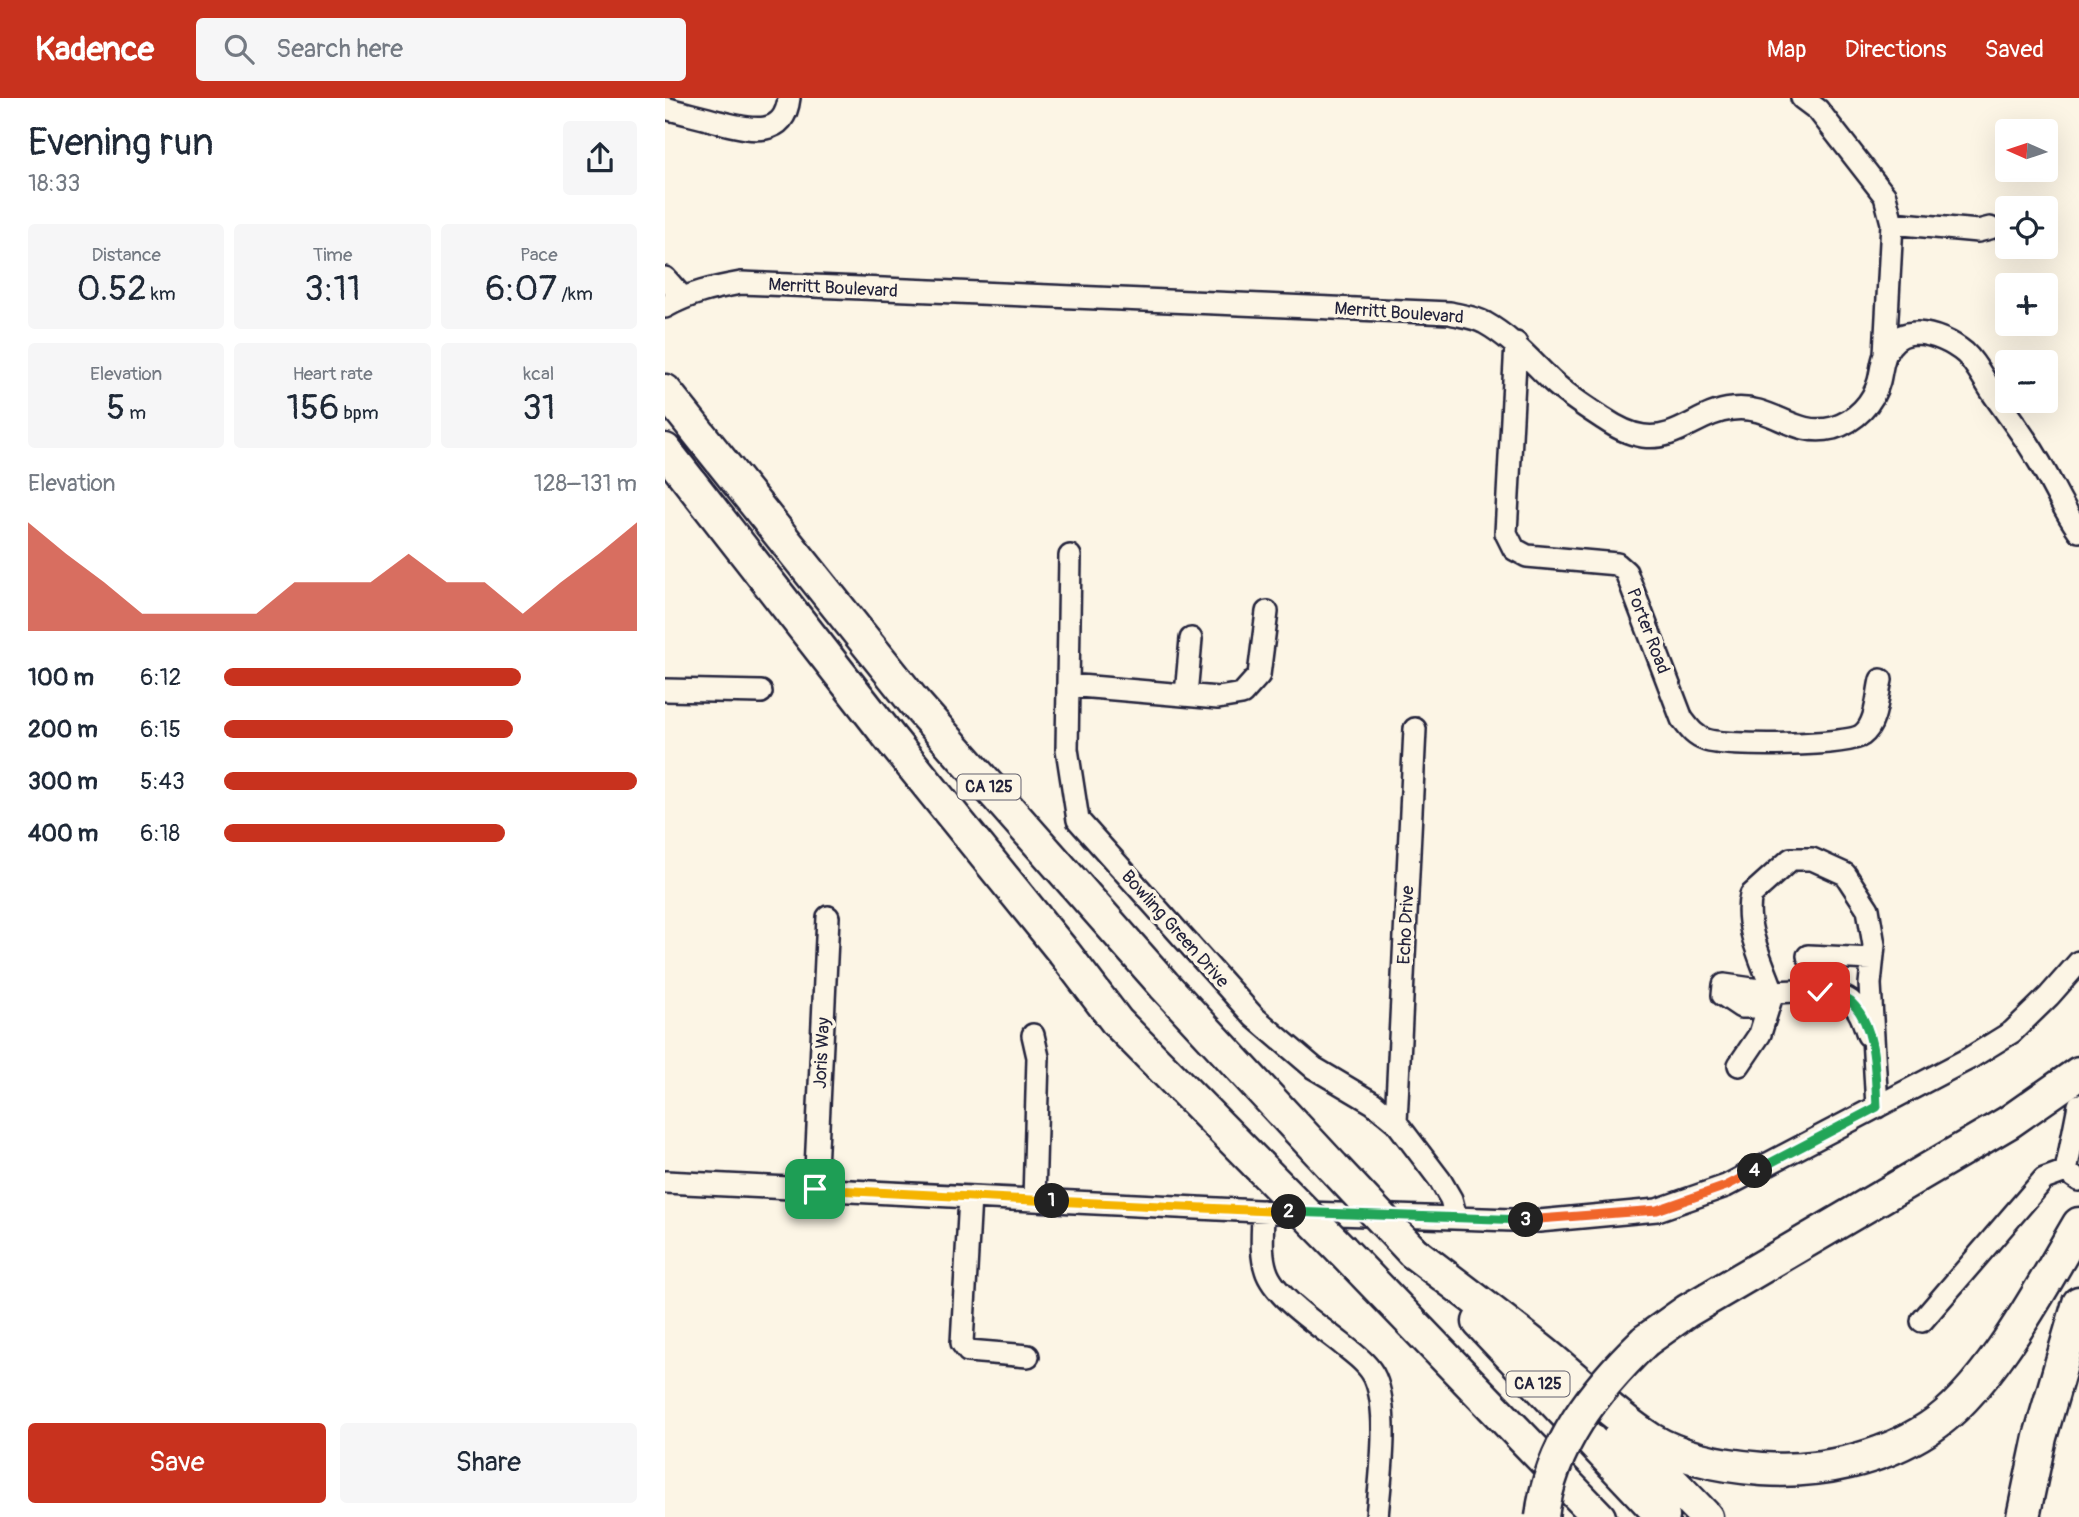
<!DOCTYPE html>
<meta charset="utf-8">
<style>
body{margin:0;font-family:Pangolin,sans-serif;background:#f6f6f7;color:#1f2937;height:100vh;display:flex;flex-direction:column;font-size:26px;white-space:nowrap}
*{box-sizing:border-box;margin:0}
p{font-size:23px;color:#747a83}
.icon{flex:none;width:38px;height:38px;fill:none;stroke:currentColor;stroke-width:2;stroke-linecap:round;stroke-linejoin:round}
.map{position:relative;flex:1;overflow:hidden}
.side{display:flex;flex-direction:column;background:#fff;width:665px}
.side>*{flex:none}
.needle{width:46px;rotate:273deg}
.controls{position:absolute;left:1330px;top:21px;display:grid;gap:14px}
.controls a{display:grid;place-items:center;width:63px;height:63px;border-radius:7px;background:#fff;box-shadow:0 7px 28px #0002;font-size:35px}
.pin{position:absolute;display:grid;place-items:center;width:60px;height:60px;color:#fff;margin:-30px;border-radius:14px;box-shadow:0 4px 10px #0006}
.km{position:absolute;width:35px;height:35px;margin:-18px;border-radius:50%;background:#222;color:#fff;font-size:19px;line-height:35px;text-align:center}
.round{display:grid;place-items:center;flex:none;width:74px;height:74px;border-radius:7px;background:#f6f6f7}
.headline{display:flex;align-items:center;justify-content:space-between;height:119px;padding:0 28px}
h1{font-size:38px;font-weight:600;line-height:52px}
.metrics{display:grid;grid-template-columns:repeat(3,1fr);gap:10px;height:119px;padding:7px 28px}
.metrics div{display:grid;align-content:center;border-radius:7px;background:#f6f6f7;text-align:center}
.metrics b{font-size:35px;font-weight:600}
.metrics small{font-size:19px;font-weight:400}
.metrics p{font-size:19px}
.chart{height:196px;padding:14px 28px}
.chart p{display:flex;justify-content:space-between}
.chart svg{width:100%;height:126px;margin-top:7px;fill:#c8321e;opacity:.7}
.action{display:flex;gap:14px;margin-top:auto;padding:14px 28px}
.action a{flex:1;height:80px;border-radius:7px;background:#c8321e;color:#fff;font-size:28px;font-weight:600;line-height:80px;text-align:center}
.action a+a{background:#f6f6f7;color:#1f2937}
ul{padding:0 28px;list-style:none;font-size:23px}
li{display:grid;grid-template-columns:112px 84px 1fr;align-items:center;height:52px}
li i{height:18px;border-radius:9px;background:#c8321e}
header{display:flex;align-items:center;gap:42px;box-sizing:border-box;height:98px;padding:0 35px;background:#c8321e;color:#fff}
header strong{font-size:33px}
nav{display:flex;gap:38px;margin-inline-start:auto;font-size:24px}
.search{width:490px;height:63px;background:#f6f6f7;display:flex;align-items:center;gap:18px;box-sizing:border-box;padding:0 24px;border-radius:7px;color:#747a83;font-size:26px}
main{display:flex;flex:1;min-height:0}
.map>svg:first-child{display:block}
</style>
<header>
<strong>Kadence</strong>
<div class="search"><svg class="icon" aria-label="search" viewBox="0 0 24 24"><circle cx="10" cy="10" r="6"/><path d="M15 15l6 6"/></svg>Search here</div>
<nav><a>Map</a><a>Directions</a><a>Saved</a></nav>
</header>
<main>
<section class="side">
<div class="headline"><div><h1>Evening run</h1><p>18:33</p></div><a class="round"><svg class="icon" aria-label="share" viewBox="0 0 24 24"><path d="M12 15V3M7 8l5-5 5 5M5 13v7h14v-7"/></svg></a></div>
<div class="metrics">
<div><p>Distance</p><b>0.52<small> km</small></b></div>
<div><p>Time</p><b>3:11</b></div>
<div><p>Pace</p><b>6:07<small> /km</small></b></div>
</div>
<div class="metrics">
<div><p>Elevation</p><b>5<small> m</small></b></div>
<div><p>Heart rate</p><b>156<small> bpm</small></b></div>
<div><p>kcal</p><b>31</b></div>
</div>
<div class="chart"><p><span>Elevation</span>128–131 m</p>
<svg viewBox="0 0 160 44" preserveAspectRatio="none"><path d="M0 44V6L10 17L20 27L30 38L40 38L50 38L60 38L70 27L80 27L90 27L100 17L110 27L120 27L130 38L140 27L150 17L160 6V44z"/></svg>
</div>
<ul>
<li><b>100 m</b>6:12<i style="width:72%"></i></li>
<li><b>200 m</b>6:15<i style="width:70%"></i></li>
<li><b>300 m</b>5:43<i style="width:100%"></i></li>
<li><b>400 m</b>6:18<i style="width:68%"></i></li>
</ul>
<div class="action"><a>Save</a><a>Share</a></div>
</section>
<div class="map">
<svg width="1414" height="1419" viewBox="0 0 1414 1419">
<rect width="100%" height="100%" fill="#fcf5e5"/>
<filter id="ink" filterUnits="userSpaceOnUse"><feTurbulence type="fractalNoise" baseFrequency=".0143" numOctaves="2"/><feDisplacementMap in="SourceGraphic" scale="14" xChannelSelector="R" yChannelSelector="G"/><feConvolveMatrix kernelMatrix="1 2 1 2 8 2 1 2 1" color-interpolation-filters="sRGB"/></filter>
<g filter="url(#ink)">
<g fill="none" stroke-linecap="round" stroke-linejoin="round">
<defs>
<path id="minor" d="M 1137,0 L 1153,12 L 1220,98 L 1227,125 L 1220,256
M 0,10 C 18,15 36,19 54,24 C 83,31 119,42 124,0
M 1227,125 L 1313,133 L 1325,130
M 0,180 L 17,199
M 0,209 C 25,195 48,190 76,185 L 785,215 C 796,218 810,219 820,225 C 847,240 866,263 888,284 C 903,298 922,310 939,321 C 951,329 963,336 978,338 C 1012,343 1034,314 1067,311 C 1108,306 1128,340 1168,330 C 1191,323 1208,305 1214,283 C 1217,271 1217,258 1225,248 C 1232,238 1241,235 1252,235 C 1269,236 1287,244 1300,255 C 1311,265 1319,282 1327,294 C 1342,316 1359,337 1372,360 C 1387,384 1397,410 1414,433
M 851,245 L 841,435 L 849,451 L 862,458 L 952,466 L 961,474 L 1017,621 C 1024,630 1029,638 1041,642 C 1061,649 1182,648 1197,637 C 1212,626 1212,598 1216,582
M 405,458 L 402,651 L 413,722 L 589,919 L 649,970 L 708,1005 L 731,1024 L 775,1082 L 786,1101 L 791,1120
M 403,587 L 553,600 L 577,596 L 594,577 L 602,514
M 0,592 L 96,594
M 521,597 L 526,541
M 1143,858 L 1207,861
M 1106,901 L 1097,909 L 1076,909 L 1058,897 L 1059,887 L 1108,894 C 1098,865 1078,828 1086,797 L 1126,761 L 1147,761 L 1180,776 L 1203,811 L 1209,847 L 1205,886 L 1212,1009
M 368,937 L 373,959 L 369,1102
M 1074,967 L 1095,936 L 1108,894 C 1129,893 1167,890 1185,903 C 1195,911 1199,925 1203,937
M 731,1024 L 750,631
M 1401,1073 L 1414,1007
M 0,1084 L 614,1114 L 874,1123 L 992,1112 L 1061,1088 L 1305,960 L 1347,934 L 1384,898 L 1414,864
M 150,1092 L 163,819
M 305,1099 L 297,1245 L 303,1253 L 363,1258
M 598,1113 C 598,1132 595,1154 601,1172 C 609,1199 655,1228 677,1246 C 689,1256 704,1266 710,1280 C 725,1314 715,1382 712,1419
M 1257,1223 L 1379,1081 L 1401,1073 L 1414,1082"/>
<path id="highway" d="M 0,293 L 249,604 L 499,887 L 668,1069
M 0,352 L 225,640 L 400,856 L 452,924 L 593,1067
M 677,1152 L 934,1419
M 748,1154 C 790,1186 833,1218 874,1251 C 911,1280 945,1315 985,1341 C 1018,1361 1059,1368 1097,1371 C 1154,1375 1215,1362 1264,1330 C 1323,1292 1378,1187 1414,1126
M 814,1224 L 998,1419
M 980,1243 L 1022,1213 L 1344,1024 L 1414,975
M 955,1338 L 1010,1387 L 1041,1419
M 1358,1419 L 1375,1339 L 1414,1205"/>
</defs>
<use href="#minor" stroke="#22223b" stroke-width="26"/>
<use href="#highway" stroke="#22223b" stroke-width="37"/>
<use href="#minor" stroke="#fcf5e5" stroke-width="21"/>
<use href="#highway" stroke="#fcf5e5" stroke-width="32"/>
<defs>
<path id="highway-bridge" d="M 593,1067 L 677,1152
M 668,1069 L 748,1154
M 877,1419 C 885,1348 930,1291 980,1243"/>
</defs>
<use href="#highway-bridge" stroke="#22223b" stroke-width="37" stroke-linecap="butt"/>
<use href="#highway-bridge" stroke="#fcf5e5" stroke-width="32"/>
</g>
</g>
<g fill="none" stroke-linecap="round" stroke-linejoin="round" filter="url(#ink)">
<defs>
<path id="split-1" d="M 150,1091 L 387,1103"/>
<path id="split-2" d="M 387,1103 L 624,1114"/>
<path id="split-3" d="M 624,1114 L 861,1122"/>
<path id="split-4" d="M 861,1122 L 992,1112 L 1061,1088 L 1090,1073"/>
<path id="split-5" d="M 1090,1073 L 1212,1009 C 1210,977 1212,928 1186,904 C 1179,898 1164,896 1155,894"/>
</defs>
<use href="#split-1" stroke="#fff" stroke-width="14"/>
<use href="#split-2" stroke="#fff" stroke-width="14"/>
<use href="#split-3" stroke="#fff" stroke-width="14"/>
<use href="#split-4" stroke="#fff" stroke-width="14"/>
<use href="#split-5" stroke="#fff" stroke-width="14"/>
<use href="#split-1" stroke="#f5b400" stroke-width="9"/>
<use href="#split-2" stroke="#f5b400" stroke-width="9"/>
<use href="#split-3" stroke="#22a559" stroke-width="9"/>
<use href="#split-4" stroke="#f0652b" stroke-width="9"/>
<use href="#split-5" stroke="#22a559" stroke-width="9"/>
</g>
<g text-anchor="middle" dominant-baseline="central" stroke-width="7" stroke-linejoin="round" paint-order="stroke">
<g fill="#fcf5e5" stroke="#63616e" stroke-width="2">
<rect x="292.5" y="676.5" width="63" height="25" rx="5"/>
<rect x="841.5" y="1273.5" width="63" height="25" rx="5"/>
</g>
<g font-size="16" font-weight="bold" fill="#22223b">
<text x="324" y="689">CA 125</text>
<text x="873" y="1286">CA 125</text>
</g>
<g font-size="18" fill="#22223b" stroke="#fcf5e5">
<text transform="translate(168 190) rotate(3)">Merritt Boulevard</text>
<text transform="translate(734 215) rotate(4)">Merritt Boulevard</text>
<text transform="translate(983 533) rotate(69)">Porter Road</text>
<text transform="translate(741 827) rotate(-87)">Echo Drive</text>
<text transform="translate(510 831) rotate(48)">Bowling Green Drive</text>
<text transform="translate(157 955) rotate(-87)">Joris Way</text>
</g>
</g>
</svg>
<div class="controls">
<a><svg class="needle" viewBox="-14 -14 28 28"><path d="M0-13l5 13h-10z" fill="#e53935"/><path d="M0 13l5-13h-10z" fill="#747a83"/></svg></a>
<a><svg class="icon" aria-label="locate" viewBox="0 0 24 24"><circle cx="12" cy="12" r="6"/><path d="M12 2v4M12 18v4M2 12h4M18 12h4"/></svg></a>
<a>+</a>
<a>−</a>
</div>
<div class="pin" style="left:150px;top:1091px;background:#1e9e55"><svg class="icon" aria-label="arrive" viewBox="0 0 24 24"><path d="M6 21V4h12l-3 4 3 4H6"/></svg></div>
<div class="pin" style="left:1155px;top:894px;background:#d93025"><svg class="icon" aria-label="check" viewBox="0 0 24 24"><path d="M5 12l5 5 9-10"/></svg></div>
<b class="km" style="left:387px;top:1103px">1</b>
<b class="km" style="left:624px;top:1114px">2</b>
<b class="km" style="left:861px;top:1122px">3</b>
<b class="km" style="left:1090px;top:1073px">4</b>
</div>
</main>
